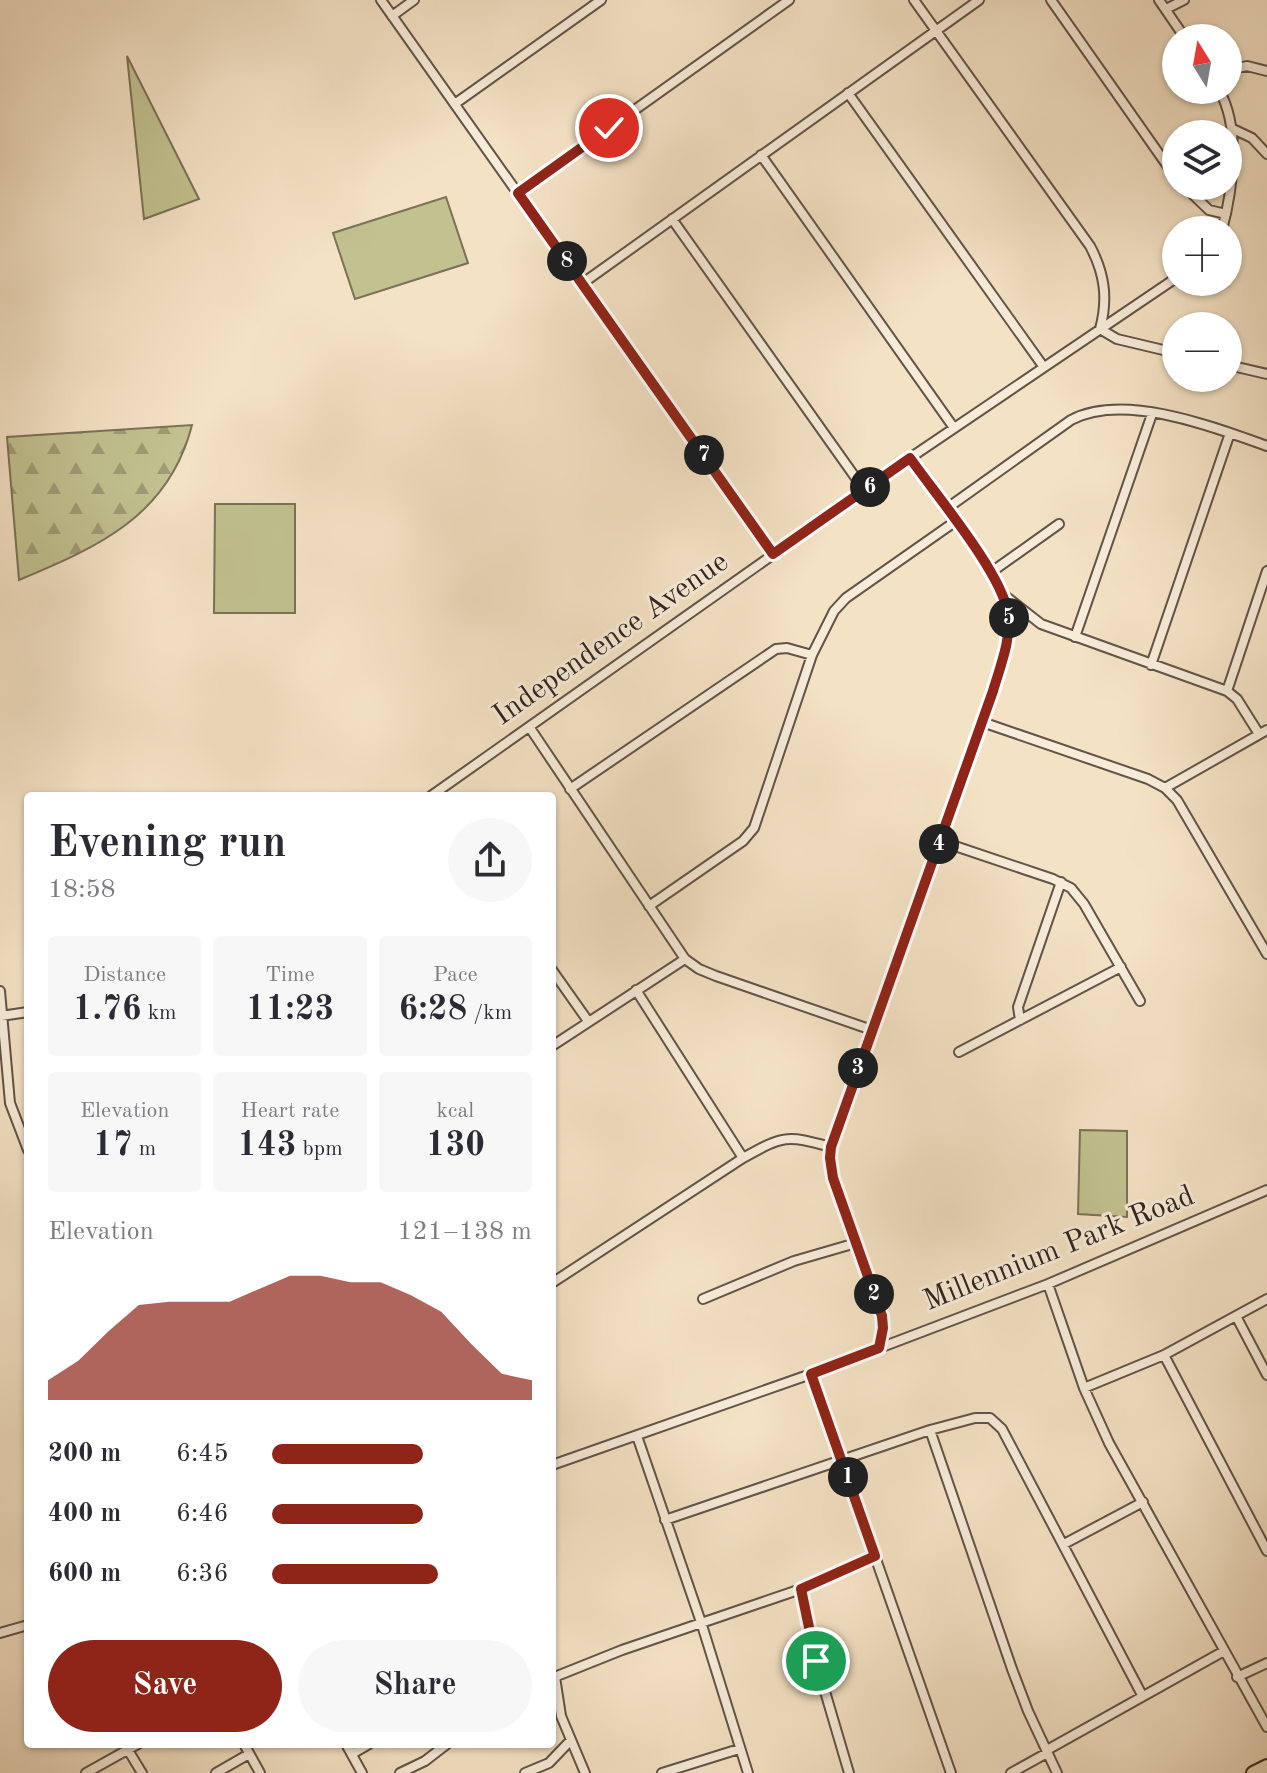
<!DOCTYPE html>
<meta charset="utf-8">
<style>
body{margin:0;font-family:"Old Standard TT",serif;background:#f7f7f7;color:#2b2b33;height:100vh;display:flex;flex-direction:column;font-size:30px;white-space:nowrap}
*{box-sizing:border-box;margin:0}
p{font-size:26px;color:#7c7c81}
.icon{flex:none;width:44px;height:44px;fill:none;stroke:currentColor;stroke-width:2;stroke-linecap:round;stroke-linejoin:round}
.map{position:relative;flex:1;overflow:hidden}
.sheet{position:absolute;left:24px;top:792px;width:532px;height:956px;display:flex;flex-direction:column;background:#fff;border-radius:8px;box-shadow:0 2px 6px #0004}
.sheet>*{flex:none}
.needle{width:52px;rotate:349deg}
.buttons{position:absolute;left:1162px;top:24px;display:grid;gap:16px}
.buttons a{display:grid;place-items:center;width:80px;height:80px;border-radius:50%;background:#fff;box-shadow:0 2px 6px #0004;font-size:40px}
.pin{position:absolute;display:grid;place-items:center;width:68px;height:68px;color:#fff;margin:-34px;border:4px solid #fff;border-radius:50%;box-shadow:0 2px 8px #0007}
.km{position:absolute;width:40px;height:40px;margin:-20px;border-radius:50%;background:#222;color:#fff;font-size:22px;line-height:40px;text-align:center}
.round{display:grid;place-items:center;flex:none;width:84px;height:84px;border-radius:42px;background:#f7f7f7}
.head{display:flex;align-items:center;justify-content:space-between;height:136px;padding:0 24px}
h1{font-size:44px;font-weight:700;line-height:60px}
.stats{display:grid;grid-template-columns:repeat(3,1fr);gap:12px;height:136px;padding:8px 24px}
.stats div{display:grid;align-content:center;border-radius:8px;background:#f7f7f7;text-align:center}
.stats b{font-size:34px;font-weight:700}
.stats small{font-size:22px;font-weight:400}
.stats p{font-size:22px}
.chart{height:224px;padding:16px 24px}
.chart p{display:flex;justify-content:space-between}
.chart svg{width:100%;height:144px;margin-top:8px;fill:#8f2418;opacity:.7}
.button{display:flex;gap:16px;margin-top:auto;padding:16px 24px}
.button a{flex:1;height:92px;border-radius:48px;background:#8f2418;color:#fff;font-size:32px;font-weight:700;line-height:92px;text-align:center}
.button a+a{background:#f7f7f7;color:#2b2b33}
ul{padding:0 24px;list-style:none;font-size:26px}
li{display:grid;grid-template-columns:128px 96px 1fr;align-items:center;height:60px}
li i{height:20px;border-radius:10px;background:#8f2418}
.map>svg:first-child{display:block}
</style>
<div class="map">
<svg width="1267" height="1773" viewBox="0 0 1267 1773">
<defs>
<pattern id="forest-firs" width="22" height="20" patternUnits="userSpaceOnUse" patternTransform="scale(2)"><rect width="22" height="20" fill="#c2c190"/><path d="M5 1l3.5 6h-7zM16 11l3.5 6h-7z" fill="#9e9c75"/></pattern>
</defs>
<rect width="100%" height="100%" fill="#f4e2c5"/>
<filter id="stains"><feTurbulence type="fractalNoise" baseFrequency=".0025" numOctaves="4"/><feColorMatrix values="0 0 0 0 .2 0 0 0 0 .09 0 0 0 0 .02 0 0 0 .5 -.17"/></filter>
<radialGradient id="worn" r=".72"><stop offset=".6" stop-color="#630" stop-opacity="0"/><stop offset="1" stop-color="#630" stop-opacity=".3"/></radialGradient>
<path fill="#c2c190" stroke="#7a7257" stroke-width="2" d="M 127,56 L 199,199 L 144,219 Z
M 446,197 L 468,263 L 355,299 L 333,233 Z
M 215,504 L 295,504 L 295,613 L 214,613 Z
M 1080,1130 L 1127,1131 L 1127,1217 L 1078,1214 Z"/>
<path fill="url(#forest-firs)" stroke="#7a7257" stroke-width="2" d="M 192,425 C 169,516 98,547 19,580 L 7,437 Z"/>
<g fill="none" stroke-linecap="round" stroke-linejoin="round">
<defs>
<path id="minor" d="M 381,0 L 773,554
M 914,0 L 1090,246 C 1105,274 1108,299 1100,329 L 1117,339 L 1176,353
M 1051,0 L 1176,178
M 1159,0 L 1185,38
M 1166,9 L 1184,0
M 392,16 L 414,0
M 1228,70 L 1247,66 L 1267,71
M 1219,90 C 1241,128 1233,189 1222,230
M 848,93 L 1043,366
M 456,103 L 601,0
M 1233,129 L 1252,138 L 1267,154
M 761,155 L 954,428
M 1184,186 L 1209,210 L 1226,214
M 518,193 L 789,0
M 672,219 L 865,491
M 583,283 L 979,0
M 1228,365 L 1267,374
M 946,509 L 1071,420 C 1124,392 1214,427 1267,446
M 990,573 L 1059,524
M 1004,595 L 1041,624 L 1227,691 L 1237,699 L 1259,734
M 1075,637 L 1152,414
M 1151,665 L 1230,433
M 1227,691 L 1267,571
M 982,722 L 1148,779 L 1165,788 L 1177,800 L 1267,954
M 530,728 L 685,959 L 699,969 L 716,976 L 872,1030
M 1165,788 L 1267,730
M 570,789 L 776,649 L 787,648 L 812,655
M 431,796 L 910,458 L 1176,278
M 940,841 L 1053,879 L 1071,888 L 1084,904 L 1140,1001
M 649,906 L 743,841 L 754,828 L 812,655 L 834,611 L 846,598 L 956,521
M 552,970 L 588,1021
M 636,990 L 743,1158
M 0,991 L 10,1103 L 28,1150
M 1,1016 L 28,1012
M 1020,1020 L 1018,1007 L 1061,882
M 552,1046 L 685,959
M 959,1052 L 1121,967
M 552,1283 L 743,1158 C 784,1135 786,1135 831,1147
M 1048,1284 L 1084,1388 L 1109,1443 L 1267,1727
M 703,1299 L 794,1261 L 856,1243
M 1236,1316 L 1267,1375
M 879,1348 L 883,1328 L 882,1316 L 833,1178 L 830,1158 L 831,1147 L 993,691 C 1000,667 1012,638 1008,613 C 1001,571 936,495 910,458
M 1164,1355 L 1267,1551
M 811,1374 L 951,1773
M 1084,1388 L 1164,1355 L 1267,1299
M 930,1430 L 1012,1669 L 1028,1711 L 1057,1773
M 637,1436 L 701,1622 L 748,1773
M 552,1465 L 811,1374 L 1048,1284 L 1267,1190
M 665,1520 L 930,1430 L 975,1418 L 990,1418 L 1002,1429 L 1142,1695
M 1064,1544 L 1143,1502
M 801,1589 L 816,1661 L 849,1773
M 0,1633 L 28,1625
M 555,1677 L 561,1716 L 585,1773
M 1237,1677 L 1267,1663
M 552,1678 L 622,1650 L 801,1589 L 875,1556
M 244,1744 L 260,1773
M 346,1744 L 362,1773
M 128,1750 L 142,1773
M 1047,1750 L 1224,1651
M 352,1754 L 369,1744
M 86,1773 L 138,1744
M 216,1773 L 249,1754
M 400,1773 L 425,1761 L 447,1744
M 525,1773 L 549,1763 L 571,1740
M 662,1773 L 739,1749
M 1011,1773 L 1047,1753"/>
<path id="highway" d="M 1253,1773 L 1267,1766"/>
</defs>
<use href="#minor" stroke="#625348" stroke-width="12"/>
<use href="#highway" stroke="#31231e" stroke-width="16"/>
<use href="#minor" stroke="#f8ecd9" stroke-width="8"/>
<use href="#highway" stroke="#f4e2c5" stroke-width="12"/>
</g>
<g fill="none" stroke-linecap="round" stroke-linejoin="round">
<defs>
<path id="route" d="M 609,128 L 518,193 L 773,554 L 910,458 C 936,495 1001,572 1008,613 C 1012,638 1000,667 993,691 L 831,1147 L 830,1158 L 833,1178 L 882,1316 L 883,1328 L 879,1348 L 811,1374 L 875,1556 L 801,1589 L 816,1661"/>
</defs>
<use href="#route" stroke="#fff" stroke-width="16"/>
<use href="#route" stroke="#8f2418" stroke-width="10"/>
</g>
<g text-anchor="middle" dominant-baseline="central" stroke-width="6" stroke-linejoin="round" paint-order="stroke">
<g font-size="30" fill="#31231e" stroke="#f8ecd9">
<text transform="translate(611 639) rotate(-35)">Independence Avenue</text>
<text transform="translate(1059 1249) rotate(-22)">Millennium Park Road</text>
</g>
</g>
<rect width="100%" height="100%" filter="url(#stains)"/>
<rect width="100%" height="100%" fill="url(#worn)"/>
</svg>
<div class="buttons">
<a><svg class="needle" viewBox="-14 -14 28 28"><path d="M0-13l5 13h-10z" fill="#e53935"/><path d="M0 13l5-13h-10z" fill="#7c7c81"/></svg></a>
<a><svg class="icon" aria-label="layers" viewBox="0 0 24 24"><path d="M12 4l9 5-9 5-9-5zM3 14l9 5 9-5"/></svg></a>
<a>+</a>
<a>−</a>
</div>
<div class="pin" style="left:816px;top:1661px;background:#1e9e55"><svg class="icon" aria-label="arrive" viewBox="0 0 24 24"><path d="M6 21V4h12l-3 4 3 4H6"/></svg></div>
<div class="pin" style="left:609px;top:128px;background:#d93025"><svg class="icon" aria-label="check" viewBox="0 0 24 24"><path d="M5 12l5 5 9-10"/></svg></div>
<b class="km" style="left:848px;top:1477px">1</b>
<b class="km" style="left:874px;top:1294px">2</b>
<b class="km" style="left:858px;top:1068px">3</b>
<b class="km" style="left:939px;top:844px">4</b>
<b class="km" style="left:1009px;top:618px">5</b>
<b class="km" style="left:870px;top:487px">6</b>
<b class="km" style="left:704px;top:455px">7</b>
<b class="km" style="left:567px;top:261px">8</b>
<section class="sheet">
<div class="head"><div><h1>Evening run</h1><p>18:58</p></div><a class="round"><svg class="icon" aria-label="share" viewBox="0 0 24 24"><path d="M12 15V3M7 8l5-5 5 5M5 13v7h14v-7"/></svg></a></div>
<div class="stats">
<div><p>Distance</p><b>1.76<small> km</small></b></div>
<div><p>Time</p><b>11:23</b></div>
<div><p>Pace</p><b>6:28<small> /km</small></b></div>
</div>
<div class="stats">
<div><p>Elevation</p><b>17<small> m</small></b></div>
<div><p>Heart rate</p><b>143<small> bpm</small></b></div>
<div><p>kcal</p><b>130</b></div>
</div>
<div class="chart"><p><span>Elevation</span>121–138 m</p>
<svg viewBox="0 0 160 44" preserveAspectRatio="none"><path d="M0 44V38L10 32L20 23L30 15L40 14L50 14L60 14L70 10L80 6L90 6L100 8L110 8L120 12L130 17L140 27L150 36L160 38V44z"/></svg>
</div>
<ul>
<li><b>200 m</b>6:45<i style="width:58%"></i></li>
<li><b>400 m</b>6:46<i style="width:58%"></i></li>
<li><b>600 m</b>6:36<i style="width:64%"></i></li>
</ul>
<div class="button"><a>Save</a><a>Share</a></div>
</section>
</div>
